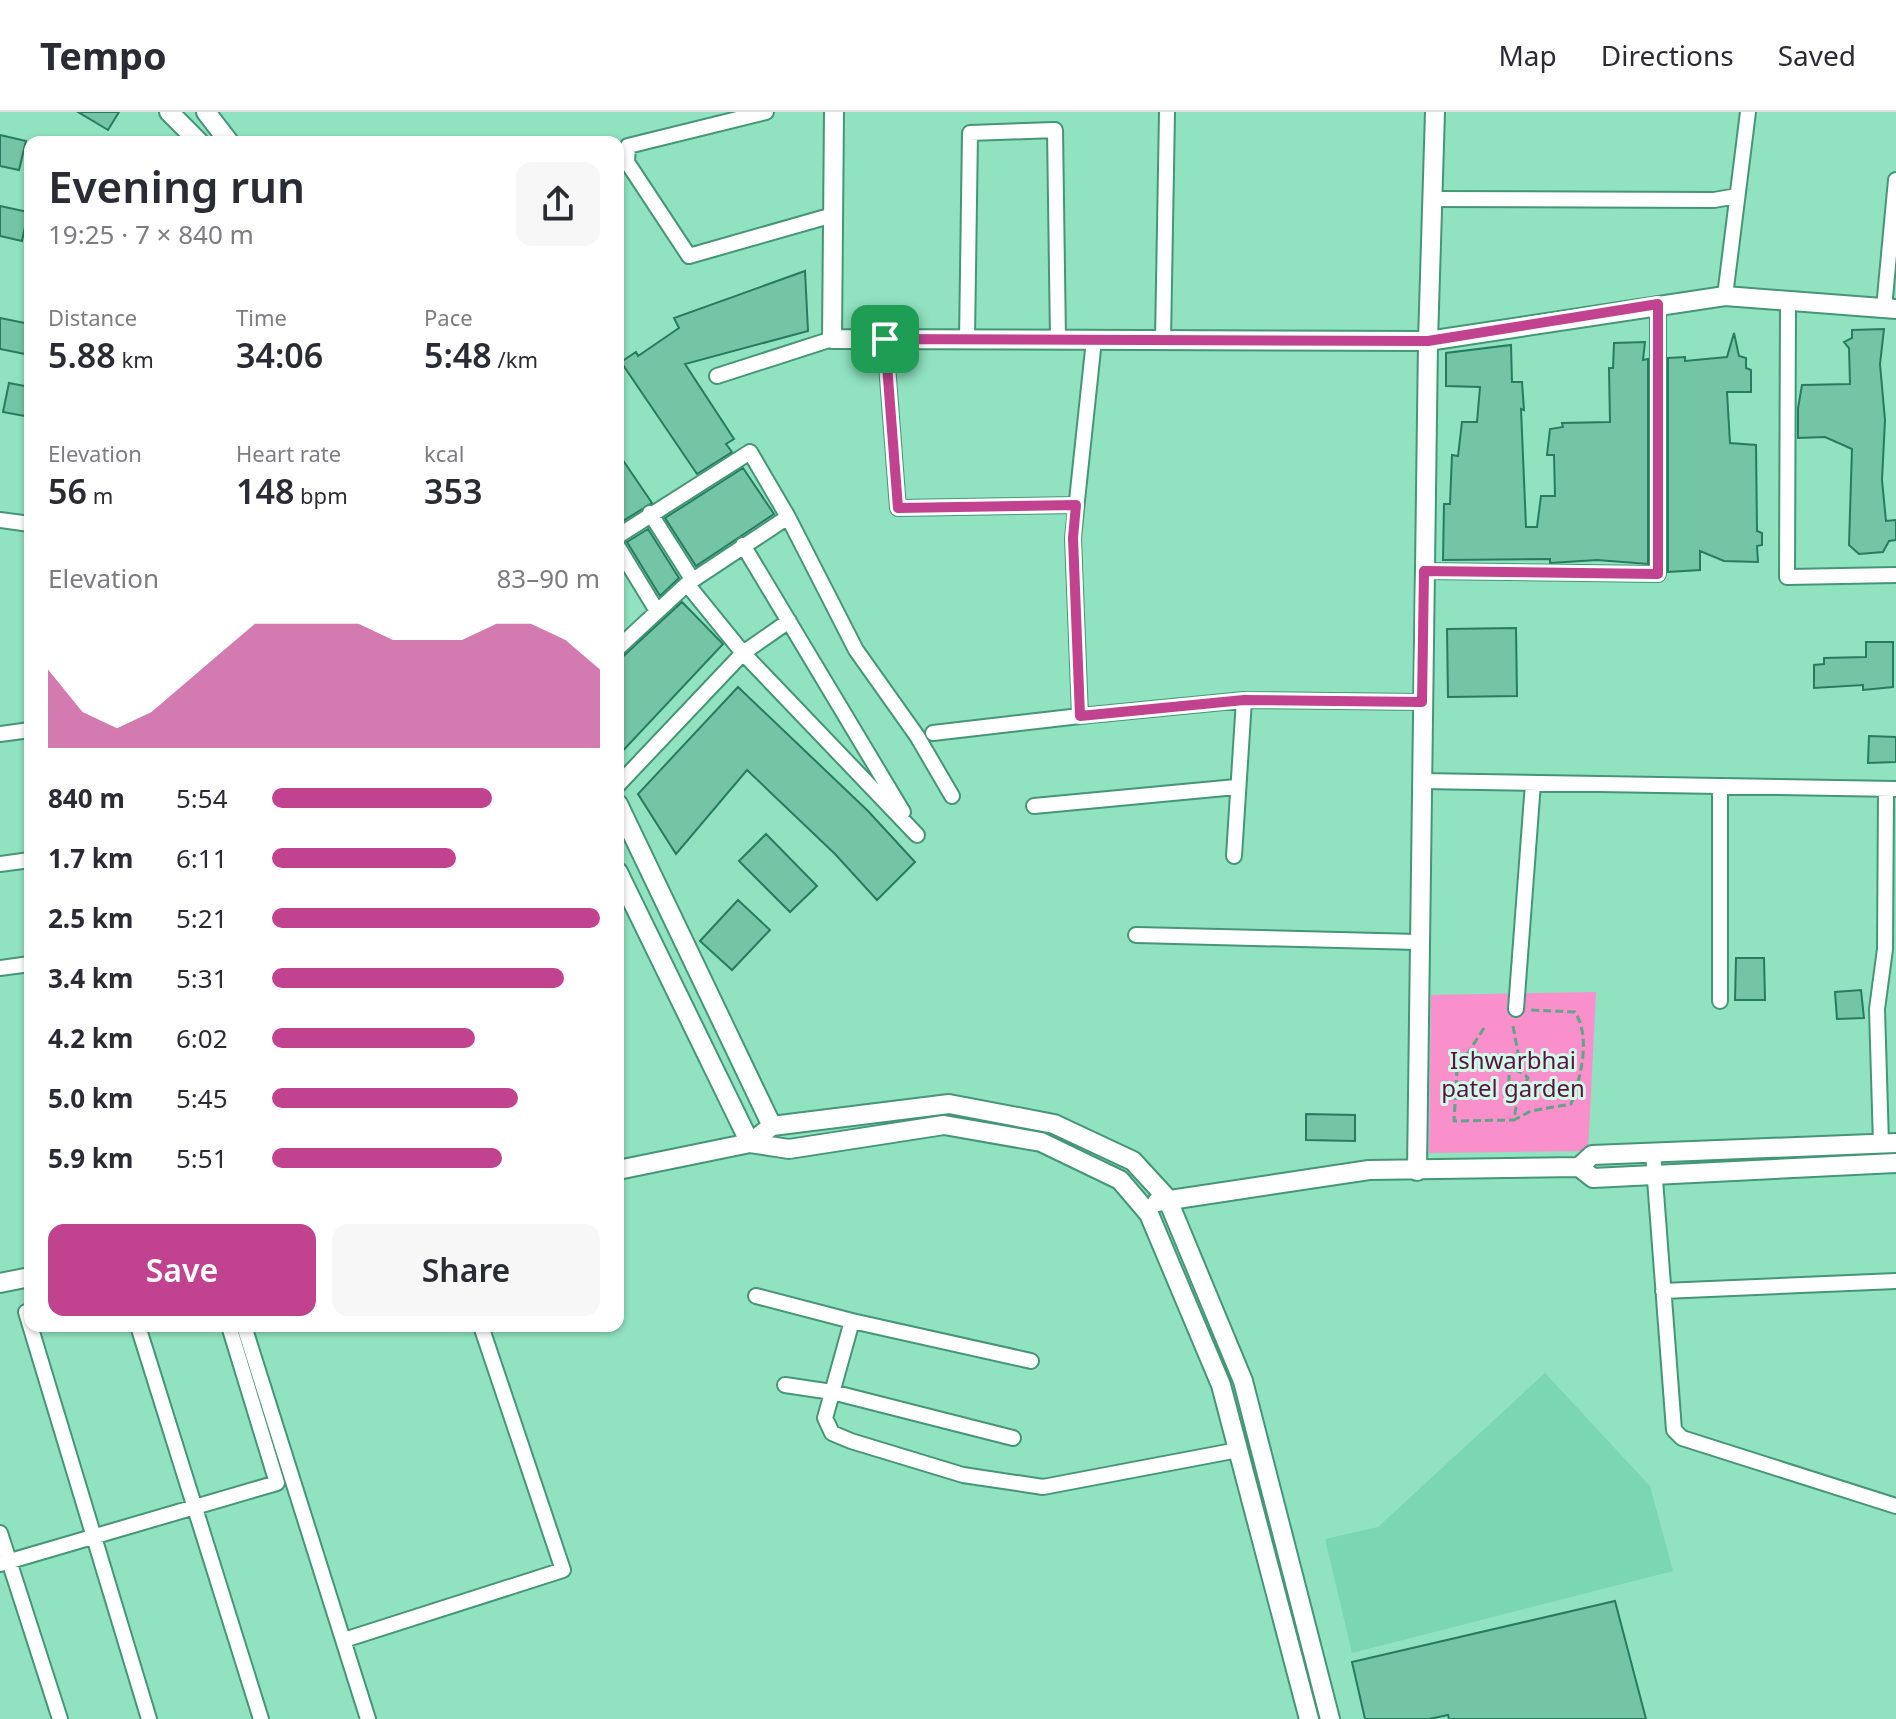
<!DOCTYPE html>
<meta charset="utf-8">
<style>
body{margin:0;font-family:"Noto Sans",sans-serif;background:#f7f7f7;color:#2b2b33;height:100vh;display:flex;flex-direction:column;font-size:30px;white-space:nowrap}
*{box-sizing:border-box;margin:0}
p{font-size:26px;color:#7c7c81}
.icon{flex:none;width:44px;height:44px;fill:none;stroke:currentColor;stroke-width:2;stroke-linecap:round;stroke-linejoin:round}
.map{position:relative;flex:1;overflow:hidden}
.panel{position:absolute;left:24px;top:24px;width:600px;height:1196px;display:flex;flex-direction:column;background:#fff;border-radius:16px;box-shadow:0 2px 6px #0004}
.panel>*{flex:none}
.pin{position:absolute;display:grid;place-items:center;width:68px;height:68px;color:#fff;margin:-34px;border-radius:16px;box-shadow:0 4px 12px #0006}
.round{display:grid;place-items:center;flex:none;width:84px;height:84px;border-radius:16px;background:#f7f7f7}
.summary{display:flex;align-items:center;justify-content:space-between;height:136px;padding:0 24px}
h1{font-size:44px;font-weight:600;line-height:60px}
.figures{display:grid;grid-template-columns:repeat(3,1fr);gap:12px;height:136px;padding:8px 24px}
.figures div{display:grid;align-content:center}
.figures b{font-size:34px;font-weight:600}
.figures small{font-size:22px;font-weight:400}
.figures p{font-size:22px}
.chart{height:224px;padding:16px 24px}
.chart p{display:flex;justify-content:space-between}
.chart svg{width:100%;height:144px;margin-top:8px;fill:#c14390;opacity:.7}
.action{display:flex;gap:16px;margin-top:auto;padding:16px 24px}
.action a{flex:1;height:92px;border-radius:16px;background:#c14390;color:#fff;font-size:32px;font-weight:600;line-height:92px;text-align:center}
.action a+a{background:#f7f7f7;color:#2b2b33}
ul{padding:0 24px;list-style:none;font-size:26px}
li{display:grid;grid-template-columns:128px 96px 1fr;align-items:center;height:60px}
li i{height:20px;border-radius:10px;background:#c14390}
header{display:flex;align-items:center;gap:48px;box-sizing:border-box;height:112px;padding:0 40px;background:#fff;border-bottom:2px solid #e1e1e2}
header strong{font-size:38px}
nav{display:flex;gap:44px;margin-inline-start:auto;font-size:28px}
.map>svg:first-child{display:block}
</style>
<header>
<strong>Tempo</strong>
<nav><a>Map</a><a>Directions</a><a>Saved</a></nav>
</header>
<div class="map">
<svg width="1896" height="1607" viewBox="0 0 1896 1607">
<rect width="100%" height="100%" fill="#90e2c0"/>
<path fill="#7bd7b2" d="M 1545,1261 L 1650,1374 L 1673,1459 L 1352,1541 L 1325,1427 L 1378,1415 Z"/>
<path fill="#f98fcb" d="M 1596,880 L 1588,1039 L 1429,1041 L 1431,883 Z"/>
<path fill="#74c5a5" stroke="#267c5f" stroke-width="2" d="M 78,0 L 119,0 L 108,18 Z
M 0,23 L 26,29 L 19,58 L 0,54 Z
M 0,94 L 28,100 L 22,129 L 0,124 Z
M 805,159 L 808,219 L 685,252 L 734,327 L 726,332 L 732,340 L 697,362 L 621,250 L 636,240 L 638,244 L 679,216 L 674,206 Z
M 0,206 L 30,212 L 30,243 L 0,237 Z
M 1884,217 L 1880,252 L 1885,308 L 1882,368 L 1886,409 L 1896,408 L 1896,428 L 1889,429 L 1883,440 L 1859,442 L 1849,433 L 1852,337 L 1825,325 L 1798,326 L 1798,296 L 1802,273 L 1850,272 L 1849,236 L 1844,230 L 1852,226 L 1852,218 Z
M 1734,221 L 1739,244 L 1746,246 L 1746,256 L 1751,258 L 1751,280 L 1727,280 L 1730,331 L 1756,333 L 1757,419 L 1762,421 L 1762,433 L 1757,434 L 1758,450 L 1724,449 L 1700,439 L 1700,458 L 1668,460 L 1668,246 L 1685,245 L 1685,249 L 1727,245 Z
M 1645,230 L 1643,248 L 1648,247 L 1648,452 L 1597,448 L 1550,451 L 1550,447 L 1443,448 L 1444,392 L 1450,392 L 1452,343 L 1458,344 L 1462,310 L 1477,310 L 1480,275 L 1446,274 L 1446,241 L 1511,233 L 1512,270 L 1522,270 L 1524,298 L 1521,297 L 1526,415 L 1537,415 L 1541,384 L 1555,384 L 1554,343 L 1547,343 L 1550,317 L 1563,315 L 1562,311 L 1610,310 L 1609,256 L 1613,256 L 1614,231 Z
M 9,271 L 30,275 L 30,305 L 3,300 Z
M 618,341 L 652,391 L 618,412 Z
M 743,356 L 774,402 L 696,454 L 665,406 Z
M 648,417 L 679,466 L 660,484 L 627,430 Z
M 682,490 L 723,532 L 618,644 L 618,549 Z
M 1516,516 L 1517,584 L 1448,585 L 1447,517 Z
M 1866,530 L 1893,530 L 1893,575 L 1863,578 L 1863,573 L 1814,576 L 1814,553 L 1824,552 L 1824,546 L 1866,545 Z
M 738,575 L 868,699 L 915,750 L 877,788 L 835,742 L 747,658 L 676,742 L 638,682 Z
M 1869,624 L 1896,625 L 1896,650 L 1868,651 Z
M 766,722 L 817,774 L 790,800 L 739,749 Z
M 738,788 L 770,818 L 732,858 L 700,829 Z
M 1736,846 L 1764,846 L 1765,888 L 1735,888 Z
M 1861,878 L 1864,906 L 1837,907 L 1835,880 Z
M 1306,1002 L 1355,1003 L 1355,1029 L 1306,1028 Z
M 1615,1489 L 1646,1607 L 1449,1607 L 1448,1603 L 1429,1607 L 1365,1607 L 1352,1550 Z"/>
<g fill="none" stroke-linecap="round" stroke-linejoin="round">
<defs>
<path id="minor" d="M 766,0 L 628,34 L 627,50 L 689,144 L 833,103
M 1433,87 L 1714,88 L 1737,84
M 1725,184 L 1748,0
M 1788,189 L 1787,465 L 1896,463
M 1884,196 L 1896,68
M 885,227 L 898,396 L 1076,393
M 967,227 L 970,21 L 1055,18 L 1058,228
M 1094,228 L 1073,426 L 1080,604 L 1244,588 L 1422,590
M 1163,228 L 1167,0
M 717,264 L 832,227
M 650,401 L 692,467
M 0,408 L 30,412
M 618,424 L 750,340 L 788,405
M 743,433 L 903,700
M 618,435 L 657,499
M 1424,459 L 1658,462 L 1658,192
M 789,509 L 743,541 L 687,472 L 788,405 L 856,538 L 917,624 L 952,684
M 618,536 L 687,472
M 933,621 L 1080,604
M 0,622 L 30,618
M 1421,669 L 1896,677
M 618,673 L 743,541 L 917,723
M 1034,694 L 1236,675
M 1234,744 L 1244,588
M 0,752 L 30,748
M 1136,823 L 1418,830
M 0,856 L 30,852
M 1720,889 L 1720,674
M 1516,897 L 1533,671
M 1881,1032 L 1877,897 L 1885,837 L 1886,677
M 1653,1041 L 1674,1318 L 1682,1326 L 1896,1394
M 1663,1179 L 1896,1169
M 756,1184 L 852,1209
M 26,1200 L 149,1607
M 138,1214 L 261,1607
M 244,1214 L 368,1607
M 1031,1249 L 852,1209 L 825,1306 L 832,1321 L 851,1329 L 963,1363 L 1043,1375 L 1238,1338
M 785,1273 L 832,1280 L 1013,1326
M 0,1421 L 60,1607
M 0,1452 L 277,1371 L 229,1214
M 344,1528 L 563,1458 L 481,1214"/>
<path id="tertiary" d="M 169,0 L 199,30
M 206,0 L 229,30
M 834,0 L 832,227 L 1428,229 L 1725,184 L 1896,197
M 618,692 L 772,1014
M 618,760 L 750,1031 L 789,1037 L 944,1013 L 1041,1030 L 1120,1068 L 1149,1102 L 1221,1273 L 1309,1607
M 1579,1055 L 1592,1043 L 1896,1031
M 618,1058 L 750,1031 L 772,1014 L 949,992 L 1054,1012 L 1133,1049 L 1167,1086 L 1243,1269 L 1330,1607
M 1417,1059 L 1428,229 L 1435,0
M 1157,1090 L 1369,1058 L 1579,1055 L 1593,1066 L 1896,1051
M 0,1171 L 30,1165"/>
</defs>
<use href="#minor" stroke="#449677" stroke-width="18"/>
<use href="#tertiary" stroke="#449677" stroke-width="22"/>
<path stroke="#63a389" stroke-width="3" stroke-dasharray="8 4" stroke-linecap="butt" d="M 1513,914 L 1521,957
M 1484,916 L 1457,958 L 1454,1009 L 1513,1008
M 1471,937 C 1487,948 1519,956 1528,966 L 1518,982 L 1514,1008 L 1531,999 L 1571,992 C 1581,964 1591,926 1575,900 L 1530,898
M 1517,958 L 1509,959 L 1509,972 L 1517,981"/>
<use href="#minor" stroke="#fff" stroke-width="14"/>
<use href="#tertiary" stroke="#fff" stroke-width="18"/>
</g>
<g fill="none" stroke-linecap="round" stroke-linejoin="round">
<defs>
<path id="route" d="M 1658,192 L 1658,462 L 1424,459 L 1422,590 L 1244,588 L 1080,604 L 1073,426 L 1076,393 L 898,396 L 885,227 L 1428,229 Z"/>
</defs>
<use href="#route" stroke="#fff" stroke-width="16"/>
<use href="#route" stroke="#c14390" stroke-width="10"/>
</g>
<g text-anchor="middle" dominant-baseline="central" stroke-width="6" stroke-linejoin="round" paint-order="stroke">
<g font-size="24" fill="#591440" stroke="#d2f9e7">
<text x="1513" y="947">Ishwarbhai<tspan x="1513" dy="28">patel garden</tspan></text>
</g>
</g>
</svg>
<div class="pin" style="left:885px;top:227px;background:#1e9e55"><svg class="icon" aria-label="arrive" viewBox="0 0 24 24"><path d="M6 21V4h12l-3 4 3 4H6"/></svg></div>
<section class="panel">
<div class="summary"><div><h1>Evening run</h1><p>19:25 · 7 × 840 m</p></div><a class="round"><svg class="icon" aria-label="share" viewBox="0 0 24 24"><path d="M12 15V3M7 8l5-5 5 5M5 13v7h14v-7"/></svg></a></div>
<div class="figures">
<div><p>Distance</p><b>5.88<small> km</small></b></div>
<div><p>Time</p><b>34:06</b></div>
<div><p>Pace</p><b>5:48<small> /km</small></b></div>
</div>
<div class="figures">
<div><p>Elevation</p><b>56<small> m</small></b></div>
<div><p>Heart rate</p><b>148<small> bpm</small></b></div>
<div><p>kcal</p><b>353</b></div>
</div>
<div class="chart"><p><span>Elevation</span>83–90 m</p>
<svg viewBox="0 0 160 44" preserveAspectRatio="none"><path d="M0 44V20L10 33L20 38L30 33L40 24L50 15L60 6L70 6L80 6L90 6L100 11L110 11L120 11L130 6L140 6L150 11L160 20V44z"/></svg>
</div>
<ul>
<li><b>840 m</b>5:54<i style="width:67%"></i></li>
<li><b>1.7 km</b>6:11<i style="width:56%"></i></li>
<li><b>2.5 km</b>5:21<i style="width:100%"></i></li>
<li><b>3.4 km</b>5:31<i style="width:89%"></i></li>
<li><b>4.2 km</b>6:02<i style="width:62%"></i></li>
<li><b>5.0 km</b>5:45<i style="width:75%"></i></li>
<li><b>5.9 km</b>5:51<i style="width:70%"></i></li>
</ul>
<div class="action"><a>Save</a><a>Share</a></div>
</section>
</div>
